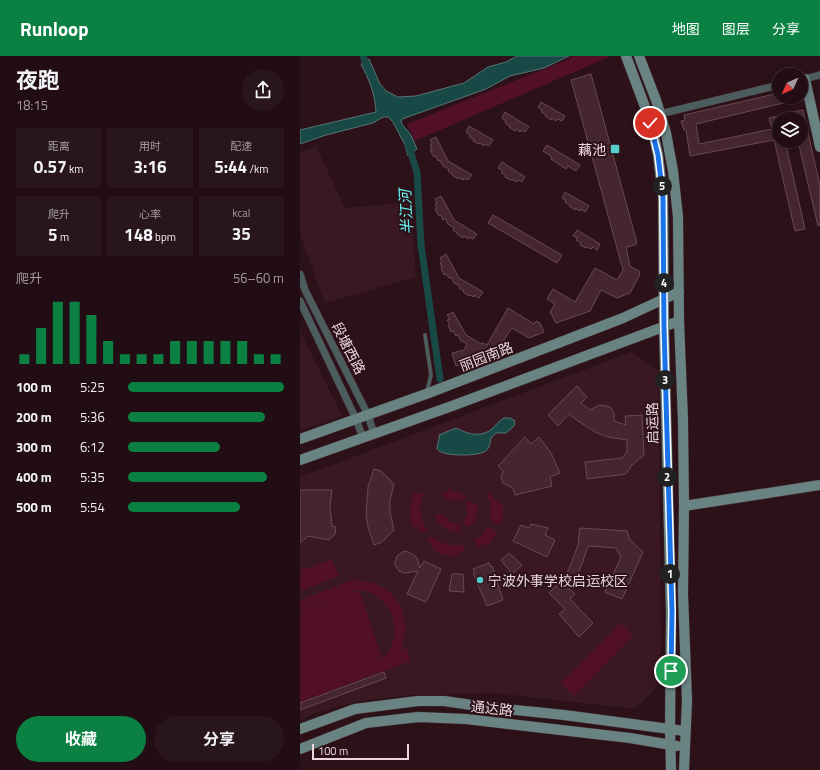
<!DOCTYPE html>
<html lang="zh">
<meta charset="utf-8">
<style>
body{margin:0;font-family:"Titillium Web","Noto Sans SC",sans-serif;background:#29161c;color:#f1f3f6;height:100vh;display:flex;flex-direction:column;font-size:15px;white-space:nowrap}
*{box-sizing:border-box;margin:0}
p{font-size:13px;color:#a29ca0}
.icon{flex:none;width:22px;height:22px;fill:none;stroke:currentColor;stroke-width:2;stroke-linecap:round;stroke-linejoin:round}
.map{position:relative;flex:1;overflow:hidden}
.drawer{display:flex;flex-direction:column;background:#210d13;width:300px}
.drawer>*{flex:none}
.needle{width:26px;rotate:225deg}
.controls{position:absolute;left:472px;top:12px;display:grid;gap:8px}
.controls a{display:grid;place-items:center;width:36px;height:36px;border-radius:50%;background:#210d13;box-shadow:0 2px 10px #0003,0 0 0 1px #3e2d33;font-size:20px}
.scale{position:absolute;left:12px;bottom:10px;width:97px;box-sizing:border-box;padding-left:4px;border:2px solid #ebd7db;border-top:0;font-size:11px;line-height:14px;white-space:nowrap;color:#ebd7db;-webkit-text-stroke:3px #2c1119;paint-order:stroke}
.pin{position:absolute;display:grid;place-items:center;width:34px;height:34px;color:#fff;margin:-17px;border:2px solid #fff;border-radius:50%;box-shadow:0 1px 4px #0007}
.km{position:absolute;width:20px;height:20px;margin:-10px;border-radius:50%;background:#222;color:#fff;font-size:11px;line-height:20px;text-align:center}
.round{display:grid;place-items:center;flex:none;width:42px;height:42px;border-radius:21px;background:#29161c}
.overview{display:flex;align-items:center;justify-content:space-between;height:68px;padding:0 16px}
h1{font-size:22px;font-weight:700;line-height:30px}
.metrics{display:grid;grid-template-columns:repeat(3,1fr);gap:6px;height:68px;padding:4px 16px}
.metrics div{display:grid;align-content:center;border-radius:0px;background:#29161c;text-align:center}
.metrics b{font-size:17px;font-weight:700}
.metrics small{font-size:11px;font-weight:400}
.metrics p{font-size:11px}
.chart{height:112px;padding:8px 16px}
.chart p{display:flex;justify-content:space-between}
.chart svg{width:100%;height:72px;margin-top:4px;stroke:#0b8043;stroke-width:6}
.button{display:flex;gap:8px;margin-top:auto;padding:8px 16px}
.button a{flex:1;height:46px;border-radius:24px;background:#0b8043;color:#fff;font-size:16px;font-weight:700;line-height:46px;text-align:center}
.button a+a{background:#29161c;color:#f1f3f6}
ul{padding:0 16px;list-style:none;font-size:13px}
li{display:grid;grid-template-columns:64px 48px 1fr;align-items:center;height:30px}
li i{height:10px;border-radius:5px;background:#0b8043}
header{display:flex;align-items:center;gap:24px;box-sizing:border-box;height:56px;padding:0 20px;background:#0b8043;color:#fff}
header strong{font-size:19px}
nav{display:flex;gap:22px;margin-inline-start:auto;font-size:14px}
main{display:flex;flex:1;min-height:0}
.map>svg:first-child{display:block}
</style>
<header>
<strong>Runloop</strong>
<nav><a>地图</a><a>图层</a><a>分享</a></nav>
</header>
<main>
<section class="drawer">
<div class="overview"><div><h1>夜跑</h1><p>18:15</p></div><a class="round"><svg class="icon" aria-label="share" viewBox="0 0 24 24"><path d="M12 15V3M7 8l5-5 5 5M5 13v7h14v-7"/></svg></a></div>
<div class="metrics">
<div><p>距离</p><b>0.57<small> km</small></b></div>
<div><p>用时</p><b>3:16</b></div>
<div><p>配速</p><b>5:44<small> /km</small></b></div>
</div>
<div class="metrics">
<div><p>爬升</p><b>5<small> m</small></b></div>
<div><p>心率</p><b>148<small> bpm</small></b></div>
<div><p>kcal</p><b>35</b></div>
</div>
<div class="chart"><p><span>爬升</span>56–60 m</p>
<svg viewBox="0 0 160 44" preserveAspectRatio="none"><path d="M5 44V38M15 44V22M25 44V6M35 44V6M45 44V14M55 44V30M65 44V38M75 44V38M85 44V38M95 44V30M105 44V30M115 44V30M125 44V30M135 44V30M145 44V38M155 44V38"/></svg>
</div>
<ul>
<li><b>100 m</b>5:25<i style="width:100%"></i></li>
<li><b>200 m</b>5:36<i style="width:88%"></i></li>
<li><b>300 m</b>6:12<i style="width:59%"></i></li>
<li><b>400 m</b>5:35<i style="width:89%"></i></li>
<li><b>500 m</b>5:54<i style="width:72%"></i></li>
</ul>
<div class="button"><a>收藏</a><a>分享</a></div>
</section>
<div class="map">
<svg width="520" height="714" viewBox="0 0 520 714">
<rect width="100%" height="100%" fill="#2c1119"/>
<path fill="#3a1822" d="M 16,90 L 45,152 L 111,146 L 116,221 L 25,247 L 0,178 L 0,96 Z
M 0,275 L 42,360 L 0,375 Z
M 332,296 L 359,315 L 361,626 L 335,653 L 196,637 L 111,639 L 59,645 L 18,656 L 0,664 L 0,421 Z"/>
<path fill="#521028" d="M 271,0 L 311,0 L 115,85 L 107,68 L 267,4 Z
M 151,432 L 152,436 L 159,436 L 167,440 L 162,445 L 155,443 L 149,445 L 141,438 Z
M 121,436 L 124,438 C 118,451 119,462 127,474 L 121,478 L 117,471 L 113,472 C 109,459 110,449 114,437 L 118,439 Z
M 190,437 L 194,444 L 197,443 L 199,446 L 201,447 L 203,453 L 202,466 L 199,466 L 199,469 L 191,466 L 191,448 L 187,439 Z
M 170,443 L 173,448 L 176,447 C 179,457 177,466 167,472 L 163,465 C 168,460 169,454 165,448 Z
M 144,458 C 147,465 151,468 159,467 L 161,476 C 149,477 139,471 135,459 Z
M 188,471 L 194,474 L 197,478 L 186,491 L 183,487 L 178,491 L 174,484 L 179,482 Z
M 132,480 C 141,489 151,490 164,489 L 165,496 L 158,496 L 157,500 C 147,501 139,498 130,492 L 133,489 L 127,484 Z
M 32,503 L 39,520 L 0,535 L 0,510 L 2,514 Z
M 57,524 C 97,527 115,559 100,595 L 106,592 L 110,605 L 0,646 L 0,555 L 52,535 L 60,536 L 81,600 L 75,604 C 84,602 89,596 92,588 C 102,562 83,533 55,534 L 0,554 L 0,544 L 50,525 Z
M 321,566 L 334,579 L 274,640 L 261,627 Z"/>
<path fill="#184947" stroke="#577473" d="M 217,0 L 269,0 L 244,12 L 210,20 L 186,33 L 102,63 L 101,66 C 103,70 104,71 107,74 C 112,79 114,87 117,93 L 108,100 L 105,89 L 93,66 L 88,61 L 83,61 L 73,67 L 26,79 L 0,88 L 0,74 L 76,56 C 75,38 69,23 61,8 L 69,3 L 80,28 L 86,35 L 98,41 L 116,40 L 164,27 L 188,11 L 206,6 Z
M 204,362 L 210,362 L 215,365 L 214,370 L 206,377 L 196,377 L 191,382 C 190,387 190,393 184,396 C 176,400 143,401 137,393 C 137,387 140,384 139,379 L 156,372 C 168,378 180,382 192,373 C 196,369 199,365 204,362 Z"/>
<g fill="none" stroke-linecap="round" stroke-linejoin="round">
<path stroke="#184947" stroke-width="7" d="M 63,0 L 68,12
M 108,88 L 117,116 L 121,189 L 140,323"/>
</g>
<path fill="#45262e" stroke="#6a4951" d="M 291,18 L 337,187 L 335,189 L 326,191 L 330,210 L 339,215 L 340,218 L 330,237 L 317,242 L 301,234 L 290,255 L 256,267 L 250,256 L 255,248 L 247,243 L 253,233 L 275,246 L 295,212 L 317,224 L 323,214 L 271,24 Z
M 479,37 L 479,41 L 500,41 L 500,43 L 396,68 L 399,88 L 472,73 L 469,62 L 479,60 L 479,85 L 485,85 L 505,173 L 495,175 L 474,84 L 390,100 L 386,74 L 384,74 L 381,65 L 385,64 L 384,59 Z
M 241,46 L 265,60 L 262,65 L 257,63 L 256,65 L 252,62 L 251,64 L 245,60 L 246,59 L 241,56 L 242,54 L 238,51 Z
M 503,54 L 520,130 L 520,169 L 518,170 L 498,85 L 501,85 L 501,63 L 493,63 L 492,56 Z
M 205,56 L 229,71 L 225,76 L 221,74 L 220,76 L 216,73 L 215,75 L 209,71 L 210,70 L 205,67 L 206,65 L 202,62 Z
M 169,70 L 193,84 L 189,90 L 185,88 L 184,90 L 180,87 L 179,88 L 173,85 L 174,83 L 169,81 L 170,79 L 166,76 Z
M 136,81 L 148,105 L 172,119 L 168,124 L 164,122 L 163,124 L 158,121 L 158,123 L 152,119 L 152,118 L 148,115 L 149,113 L 143,110 L 140,104 L 138,105 L 136,100 L 134,101 L 130,94 L 132,94 L 130,89 L 132,88 L 130,84 Z
M 247,89 L 280,109 L 276,115 L 268,110 L 266,113 L 251,103 L 252,101 L 243,95 Z
M 202,106 L 225,121 L 222,126 L 218,124 L 216,126 L 212,123 L 211,124 L 205,121 L 206,119 L 201,117 L 203,115 L 198,112 Z
M 265,136 L 289,150 L 285,156 L 281,153 L 280,155 L 275,152 L 275,154 L 269,150 L 270,149 L 265,146 L 266,144 L 262,142 Z
M 141,140 L 154,164 L 177,178 L 173,183 L 169,181 L 168,183 L 164,180 L 163,182 L 157,178 L 157,177 L 153,174 L 154,172 L 148,168 L 145,162 L 143,164 L 141,159 L 139,160 L 135,153 L 137,152 L 135,148 L 137,147 L 135,143 Z
M 193,159 L 262,199 L 257,207 L 188,167 Z
M 277,174 L 300,188 L 297,194 L 293,191 L 291,193 L 287,191 L 286,192 L 280,189 L 281,187 L 276,184 L 278,182 L 273,180 Z
M 146,198 L 159,222 L 183,236 L 179,242 L 175,239 L 174,241 L 170,239 L 169,240 L 163,236 L 164,235 L 159,232 L 160,230 L 154,227 L 151,221 L 149,222 L 146,218 L 144,219 L 141,212 L 142,211 L 140,207 L 142,206 L 140,202 Z
M 208,252 L 234,268 L 236,265 L 240,267 L 244,276 L 229,282 L 212,272 L 197,294 L 156,310 L 152,297 L 164,294 L 167,288 L 160,284 L 158,278 L 156,280 L 153,275 L 151,276 L 148,269 L 150,268 L 147,264 L 150,263 L 147,259 L 153,256 L 166,279 L 181,288 L 183,287 L 187,289 Z
M 277,330 L 287,341 L 281,347 L 290,354 L 299,349 L 307,350 L 311,352 L 314,357 L 314,365 L 326,369 L 325,360 L 342,359 L 344,399 L 332,409 L 326,418 L 287,423 L 285,406 L 322,402 L 327,396 L 327,384 L 308,381 L 297,377 L 278,365 L 269,358 L 258,370 L 248,359 Z
M 225,381 L 231,388 L 239,381 L 251,397 L 260,417 L 250,421 L 252,430 L 215,439 L 213,432 L 203,427 L 201,421 L 203,415 L 198,410 Z
M 74,413 L 81,415 L 94,428 L 90,444 L 90,456 L 94,474 L 82,486 L 74,489 L 68,471 L 66,459 L 68,431 Z
M 0,434 L 32,434 L 30,450 L 32,470 L 36,471 L 35,478 L 29,484 L 8,480 L 0,487 Z
M 231,468 L 248,472 L 245,479 L 255,484 L 247,501 L 213,485 L 221,469 L 229,472 Z
M 280,472 L 327,475 L 330,484 L 343,496 L 322,543 L 305,536 L 321,501 L 316,492 L 288,490 L 282,508 L 276,521 L 269,532 L 275,538 L 270,543 L 293,567 L 279,581 L 259,558 L 265,553 L 249,537 L 264,522 L 269,513 L 278,489 Z
M 106,495 L 114,499 L 117,502 L 120,512 L 124,505 L 141,513 L 126,546 L 107,538 L 118,515 L 105,517 L 99,515 L 95,509 L 95,506 L 97,500 L 103,496 Z
M 209,497 L 222,509 L 212,518 L 201,504 Z
M 189,507 L 191,511 L 192,510 L 203,544 L 187,550 L 173,517 L 175,516 L 173,513 Z
M 152,518 L 163,518 L 164,536 L 149,535 Z
M 84,616 L 86,622 L 0,654 L 0,647 Z"/>
<g fill="none" stroke-linecap="round" stroke-linejoin="round">
<defs>
<path id="lane" d="M 125,279 L 131,319 L 127,335"/>
<path id="street" d="M 501,24 L 520,19
M 360,58 L 479,29
M 0,218 L 5,234 L 68,359 L 74,378
M 0,245 L 56,363 L 63,382"/>
<path id="secondary" d="M 326,0 L 351,67 L 358,99 L 363,141 L 364,271 L 371,557 L 370,674 L 371,714
M 339,0 L 356,44 L 366,77 L 373,115 L 378,161 L 379,265 L 383,364 L 384,450 L 383,538 L 387,645 L 384,714
M 505,23 L 520,91
M 0,383 L 126,338 L 323,262 L 379,236
M 0,404 L 152,350 L 379,265
M 384,450 L 520,429
M 0,673 L 55,653 L 118,645 L 144,645 L 185,651 L 264,659 L 385,675
M 0,693 L 66,667 L 118,661 L 166,663 L 330,682 L 377,690"/>
</defs>
<use href="#lane" stroke="#472d34" stroke-width="4.5"/>
<use href="#street" stroke="#472d34" stroke-width="8"/>
<use href="#secondary" stroke="#472d34" stroke-width="11"/>
<use href="#lane" stroke="#4c5d5d" stroke-width="3.5"/>
<use href="#street" stroke="#4c5d5d" stroke-width="7"/>
<use href="#secondary" stroke="#688382" stroke-width="10"/>
</g>
<g fill="none" stroke-linecap="round" stroke-linejoin="round">
<defs>
<path id="route" d="M 350,67 L 358,99 L 363,142 L 364,271 L 372,556 L 371,615"/>
</defs>
<use href="#route" stroke="#fff" stroke-width="8"/>
<use href="#route" stroke="#1a73e8" stroke-width="5"/>
</g>
<g fill="#53cdca" stroke="#2c1119" stroke-width="1.5">
<rect x="310" y="88" width="10" height="10" rx="2"/>
<circle cx="180" cy="524" r="4"/>
</g>
<g text-anchor="middle" dominant-baseline="central" stroke-width="4" stroke-linejoin="round" paint-order="stroke">
<g font-size="14" fill="#ebd7db" stroke="#2c1119" text-anchor="end">
<text x="306" y="93">藕池</text>
<text x="188" y="524" text-anchor="start">宁波外事学校启运校区</text>
</g>
<g font-size="14" fill="#ebd7db" stroke="#2c1119">
<text transform="translate(49 292) rotate(63)">段塘西路</text>
<text transform="translate(186 300) rotate(-21)">丽园南路</text>
<text transform="translate(352 367) rotate(-91)">启运路</text>
<text transform="translate(192 652) rotate(6)">通达路</text>
</g>
<g font-size="15" font-style="italic" fill="#66fbf8" stroke="#2c1119">
<text transform="translate(106 156) rotate(-93)">半江河</text>
</g>
</g>
</svg>
<div class="controls">
<a><svg class="needle" viewBox="-14 -14 28 28"><path d="M0-13l5 13h-10z" fill="#e53935"/><path d="M0 13l5-13h-10z" fill="#a29ca0"/></svg></a>
<a><svg class="icon" aria-label="layers" viewBox="0 0 24 24"><path d="M12 4l9 5-9 5-9-5zM3 14l9 5 9-5"/></svg></a>
</div>
<div class="scale">100 m</div>
<div class="pin" style="left:371px;top:615px;background:#1e9e55"><svg class="icon" aria-label="arrive" viewBox="0 0 24 24"><path d="M6 21V4h12l-3 4 3 4H6"/></svg></div>
<div class="pin" style="left:350px;top:67px;background:#d93025"><svg class="icon" aria-label="check" viewBox="0 0 24 24"><path d="M5 12l5 5 9-10"/></svg></div>
<b class="km" style="left:370px;top:518px">1</b>
<b class="km" style="left:367px;top:421px">2</b>
<b class="km" style="left:365px;top:324px">3</b>
<b class="km" style="left:364px;top:227px">4</b>
<b class="km" style="left:362px;top:130px">5</b>
</div>
</main>
